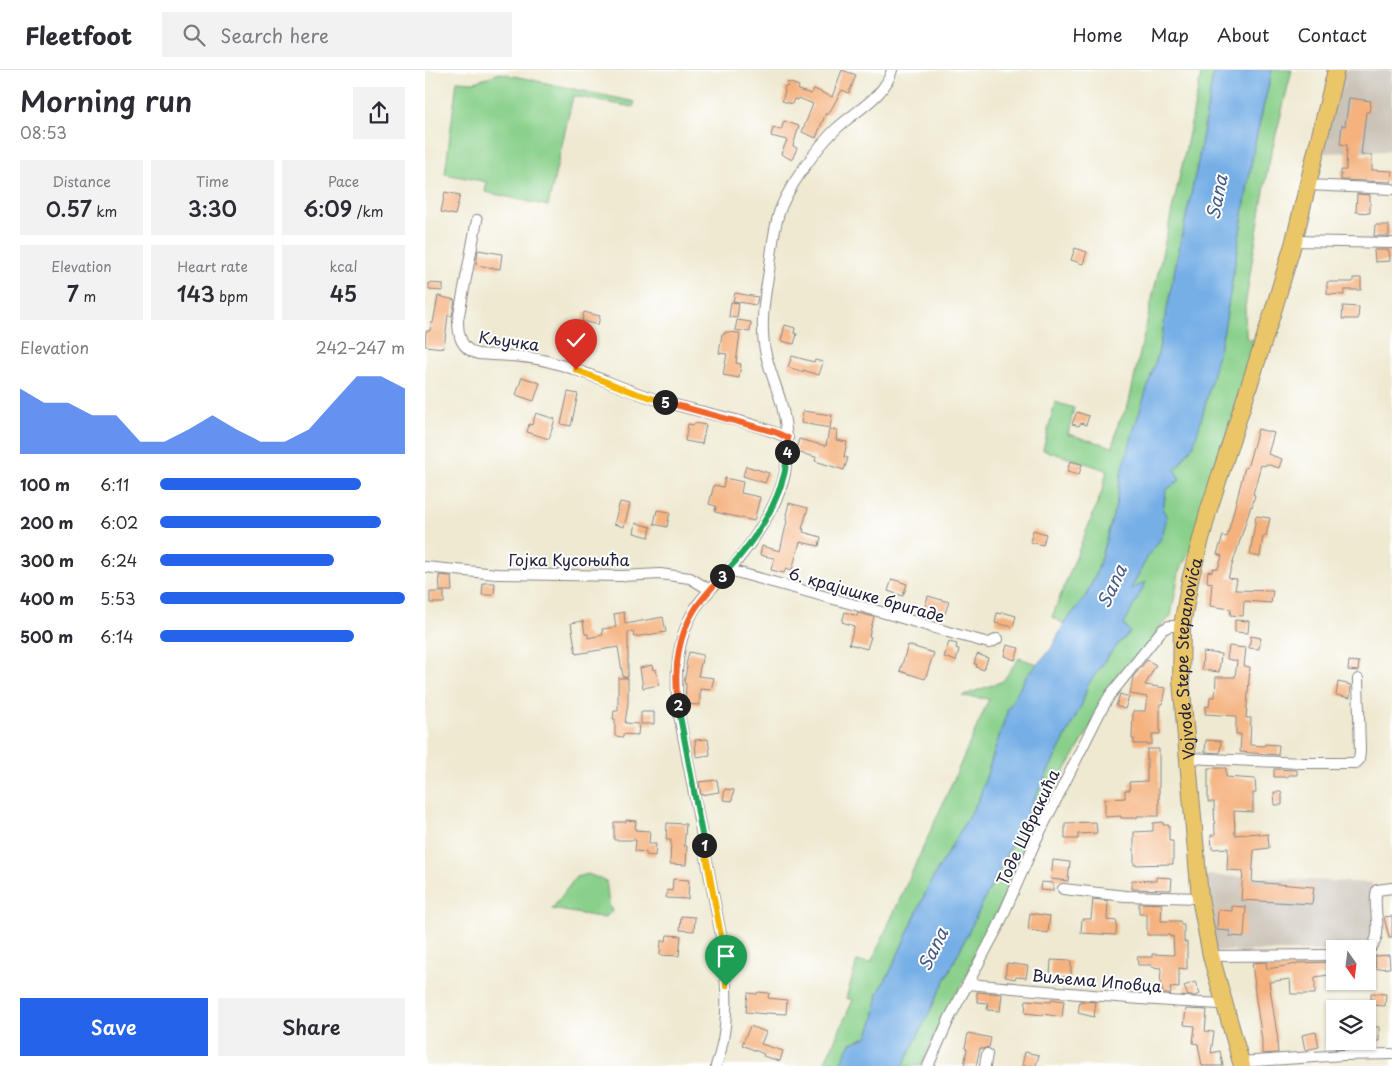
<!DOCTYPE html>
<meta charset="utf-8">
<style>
body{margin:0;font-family:"Playpen Sans",sans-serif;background:#f2f2f3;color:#2b2b33;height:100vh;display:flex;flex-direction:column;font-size:19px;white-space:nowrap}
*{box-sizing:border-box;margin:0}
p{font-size:16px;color:#7c7c81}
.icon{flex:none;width:28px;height:28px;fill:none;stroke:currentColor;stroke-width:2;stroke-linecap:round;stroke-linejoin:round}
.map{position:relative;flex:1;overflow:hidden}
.sheet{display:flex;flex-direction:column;background:#fff;width:425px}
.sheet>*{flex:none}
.needle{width:32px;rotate:166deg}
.buttons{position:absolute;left:901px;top:870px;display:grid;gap:10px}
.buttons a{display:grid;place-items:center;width:50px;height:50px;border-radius:0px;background:#fff;box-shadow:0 1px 4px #0004;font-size:25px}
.pin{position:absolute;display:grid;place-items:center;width:42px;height:42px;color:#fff;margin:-51px -21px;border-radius:50% 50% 50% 0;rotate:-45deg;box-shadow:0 0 5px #0007}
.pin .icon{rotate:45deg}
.km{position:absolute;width:25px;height:25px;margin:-12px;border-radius:50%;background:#222;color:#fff;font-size:14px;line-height:25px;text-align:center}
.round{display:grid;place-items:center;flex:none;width:52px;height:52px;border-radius:0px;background:#f2f2f3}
.overview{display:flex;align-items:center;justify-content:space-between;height:85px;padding:0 20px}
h1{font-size:28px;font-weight:600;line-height:38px}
.figures{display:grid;grid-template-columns:repeat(3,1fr);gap:8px;height:85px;padding:5px 20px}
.figures div{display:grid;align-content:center;border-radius:0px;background:#f2f2f3;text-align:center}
.figures b{font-size:21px;font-weight:600}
.figures small{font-size:14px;font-weight:400}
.figures p{font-size:14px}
.chart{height:140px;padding:10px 20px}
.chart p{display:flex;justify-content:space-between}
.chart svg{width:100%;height:90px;margin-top:5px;fill:#2563eb;opacity:.7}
.primary-button{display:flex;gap:10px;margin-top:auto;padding:10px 20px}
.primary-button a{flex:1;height:58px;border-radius:0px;background:#2563eb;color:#fff;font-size:20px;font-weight:600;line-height:58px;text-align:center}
.primary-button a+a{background:#f2f2f3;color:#2b2b33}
ul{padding:0 20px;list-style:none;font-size:16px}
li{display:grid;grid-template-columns:80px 60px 1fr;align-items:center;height:38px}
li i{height:12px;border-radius:6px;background:#2563eb}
header{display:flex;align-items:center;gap:30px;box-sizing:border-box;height:70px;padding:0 25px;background:#fff;border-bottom:1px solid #e1e1e2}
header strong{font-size:24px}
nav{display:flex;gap:28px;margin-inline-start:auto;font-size:18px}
.search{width:350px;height:45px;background:#f2f2f3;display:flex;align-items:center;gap:12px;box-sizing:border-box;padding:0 18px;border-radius:0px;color:#7c7c81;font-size:19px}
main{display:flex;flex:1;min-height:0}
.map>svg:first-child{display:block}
</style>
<header>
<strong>Fleetfoot</strong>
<div class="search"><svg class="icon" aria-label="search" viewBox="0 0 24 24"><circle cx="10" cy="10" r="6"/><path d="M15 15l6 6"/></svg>Search here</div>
<nav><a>Home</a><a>Map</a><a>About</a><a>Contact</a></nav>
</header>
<main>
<section class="sheet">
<div class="overview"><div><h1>Morning run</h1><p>08:53</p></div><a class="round"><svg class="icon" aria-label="share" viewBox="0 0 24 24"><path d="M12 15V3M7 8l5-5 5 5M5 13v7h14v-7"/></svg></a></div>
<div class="figures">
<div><p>Distance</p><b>0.57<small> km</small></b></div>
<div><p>Time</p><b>3:30</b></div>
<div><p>Pace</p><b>6:09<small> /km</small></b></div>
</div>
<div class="figures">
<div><p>Elevation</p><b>7<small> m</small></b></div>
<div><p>Heart rate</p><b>143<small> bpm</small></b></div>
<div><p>kcal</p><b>45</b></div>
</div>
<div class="chart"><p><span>Elevation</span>242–247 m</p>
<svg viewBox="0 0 160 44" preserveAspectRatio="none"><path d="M0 44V12L10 19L20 19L30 25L40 25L50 38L60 38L70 32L80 25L90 32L100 38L110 38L120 32L130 19L140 6L150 6L160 12V44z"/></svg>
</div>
<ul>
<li><b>100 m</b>6:11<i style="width:82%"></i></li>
<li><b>200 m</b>6:02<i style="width:90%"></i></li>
<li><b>300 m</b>6:24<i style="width:71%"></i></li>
<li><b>400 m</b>5:53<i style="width:100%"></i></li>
<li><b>500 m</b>6:14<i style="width:79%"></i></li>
</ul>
<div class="primary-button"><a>Save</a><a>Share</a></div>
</section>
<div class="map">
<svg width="967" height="996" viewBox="0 0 967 996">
<rect width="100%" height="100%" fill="#fff"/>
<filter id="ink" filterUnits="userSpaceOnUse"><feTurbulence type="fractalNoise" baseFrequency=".02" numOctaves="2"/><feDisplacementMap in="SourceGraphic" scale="10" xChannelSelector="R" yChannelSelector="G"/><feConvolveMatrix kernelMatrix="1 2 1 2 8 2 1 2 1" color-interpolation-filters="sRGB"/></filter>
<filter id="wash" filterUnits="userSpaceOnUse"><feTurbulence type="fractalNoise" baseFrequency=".0096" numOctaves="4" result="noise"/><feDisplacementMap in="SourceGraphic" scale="20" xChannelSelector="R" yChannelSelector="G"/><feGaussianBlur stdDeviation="1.12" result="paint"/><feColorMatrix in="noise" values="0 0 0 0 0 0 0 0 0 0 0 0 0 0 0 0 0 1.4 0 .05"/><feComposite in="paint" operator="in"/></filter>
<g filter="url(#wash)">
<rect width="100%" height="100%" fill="#eee9d0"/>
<path fill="#cac3b8" d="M 917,0 L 967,0 L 967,81 L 897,83 Z
M 777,805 L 947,813 L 950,865 L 941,879 L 910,879 L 910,881 L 789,881 Z"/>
<path fill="#8ad08b" stroke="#567963" d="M 777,0 L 789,0 L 773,92 L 752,189 L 733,284 L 696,405 L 691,435 L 672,501 L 661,526 L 639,554 L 627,547 L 678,419 L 682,400 L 618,380 L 630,332 L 649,338 L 643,364 L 688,377 L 693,354 L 703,336 L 759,87 Z
M 847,0 L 867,0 L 843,97 L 826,198 L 820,237 L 821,266 L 824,269 L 833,271 L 765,480 L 754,503 L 746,546 L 742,551 L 737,554 L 736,561 L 671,648 L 634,711 L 596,787 L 558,875 L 511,962 L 496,996 L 478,996 L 591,765 L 657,634 L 662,615 L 688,580 L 705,563 L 699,554 L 720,513 L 705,520 L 723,486 L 737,467 L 738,440 L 741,420 L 755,410 L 750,400 L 769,374 L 799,260 L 829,77 Z
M 75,3 L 210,32 L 208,37 L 148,26 L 123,136 L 60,122 L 62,112 L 20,104 L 32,11 L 50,12 Z
M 594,588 L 612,594 L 600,608 L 583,639 L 554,729 L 505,813 L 466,900 L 453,923 L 449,949 L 442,967 L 426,973 L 414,996 L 398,996 L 428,930 L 421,928 L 432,891 L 446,893 L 524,720 L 564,629 L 537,626 L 578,611 Z
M 163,804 L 181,811 C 183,821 182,832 187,841 L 180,848 L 127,839 L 151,807 Z"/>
<path fill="#76afe6" stroke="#4c6890" d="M 789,0 L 847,0 L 829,77 L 799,260 L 778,343 L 769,374 L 750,400 L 755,410 L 741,420 L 738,440 L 742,447 L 737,467 L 723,486 L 706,519 L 721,512 L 699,554 L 705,562 L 686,582 L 663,615 L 657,634 L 591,765 L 478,996 L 414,996 L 426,973 L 442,967 L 449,949 L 453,923 L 466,900 L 505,813 L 554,729 L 583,639 L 602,605 L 626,579 L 639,554 L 661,526 L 672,501 L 691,435 L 696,405 L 709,359 L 733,284 L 752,189 L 773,92 Z"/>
<g id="blocks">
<path fill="#f5b27f" d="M 417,0 L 431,5 L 424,23 L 417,20 L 403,45 L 401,43 L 391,68 L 377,62 L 388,34 L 374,28 L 373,30 L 369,29 L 367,34 L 357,31 L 360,21 L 359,20 L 360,16 L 362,17 L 363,12 L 374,16 L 373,20 L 386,24 L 389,19 L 407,27 Z
M 924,28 L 946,31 L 944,42 L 941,42 L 936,85 L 947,85 L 947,100 L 967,101 L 966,112 L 916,110 L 916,100 L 921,100 L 922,75 L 915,74 L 917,55 L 920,56 Z
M 359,51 L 374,56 L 368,76 L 372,78 L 367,90 L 356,84 L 362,70 L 346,66 L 348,58 L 356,60 Z
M 20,122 L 35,125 L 30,145 L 16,142 Z
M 932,124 L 945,125 L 945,143 L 931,142 Z
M 950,155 L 964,155 L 964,166 L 949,166 Z
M 650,178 L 662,182 L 658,194 L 646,190 Z
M 53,180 L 77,184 L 75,199 L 51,195 Z
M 949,180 L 964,180 L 965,191 L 950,192 Z
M 928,208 L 936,208 L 936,220 L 919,220 L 919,225 L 902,224 L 902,212 L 928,212 Z
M 4,213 L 18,214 L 18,221 L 4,220 Z
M 310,223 L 333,227 L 331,235 L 308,231 Z
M 13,226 L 30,230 L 27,246 L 23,245 L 19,278 L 0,276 L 1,261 L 5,261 L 6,253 L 8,253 Z
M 306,232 L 314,233 L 312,248 L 304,247 Z
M 918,236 L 934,237 L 933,249 L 917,249 Z
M 159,242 L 175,246 L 173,255 L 157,251 Z
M 312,250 L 326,252 L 325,262 L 310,260 Z
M 360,255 L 370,258 L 369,263 L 372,264 L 369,274 L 356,271 Z
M 142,256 L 161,261 L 158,274 L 139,269 Z
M 300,262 L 315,263 L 311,293 L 316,294 L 314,308 L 298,305 L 302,284 L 294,283 L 297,264 L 300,264 Z
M 367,286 L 389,292 L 390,290 L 398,292 L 394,305 L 378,300 L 378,302 L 363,297 Z
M 97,307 L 115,313 L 109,331 L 91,325 Z
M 143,322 L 153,324 L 146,356 L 136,354 Z
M 378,341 L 407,345 L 405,358 L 376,353 Z
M 652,342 L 664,346 L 661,355 L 656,353 L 654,356 L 647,354 Z
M 111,343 L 130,349 L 124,369 L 102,362 L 104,354 L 107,355 Z
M 270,353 L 281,355 L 277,374 L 260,371 L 263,354 L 269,355 Z
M 404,359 L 412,360 L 411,370 L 422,372 L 419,387 L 423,388 L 419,400 L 390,391 L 391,387 L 370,382 L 374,369 L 401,376 Z
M 833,359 L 849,363 L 843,384 L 857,389 L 854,398 L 841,394 L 840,396 L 836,395 L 828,424 L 830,425 L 827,437 L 826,436 L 803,508 L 812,509 L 810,520 L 848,521 L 846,533 L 819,531 L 818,546 L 805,545 L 806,539 L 785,536 L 787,513 L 782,512 L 783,501 L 787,502 L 788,498 L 793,499 L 797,486 L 792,484 L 798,466 L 802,467 L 820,397 L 822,398 Z
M 645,391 L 657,394 L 654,405 L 642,402 Z
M 321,396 L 344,403 L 340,413 L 318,406 Z
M 300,408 L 318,412 L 316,423 L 335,427 L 329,451 L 290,442 L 291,436 L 284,434 L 289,415 L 298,417 Z
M 195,432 L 205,434 L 199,457 L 189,454 Z
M 364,433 L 383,438 L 377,459 L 379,459 L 378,462 L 396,467 L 394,476 L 375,472 L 367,500 L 361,498 L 359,503 L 346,500 L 349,488 L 335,485 L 337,476 L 355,481 L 362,451 L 361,450 L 362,446 L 361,445 Z
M 232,440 L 245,442 L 242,457 L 229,454 Z
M 831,446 L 845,448 L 841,466 L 838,466 L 835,487 L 825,485 Z
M 211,453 L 226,457 L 224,467 L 209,463 Z
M 608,460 L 621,464 L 618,475 L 605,472 Z
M 14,505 L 26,506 L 27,521 L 15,521 Z
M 467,509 L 482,514 L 478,526 L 463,521 Z
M 58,513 L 70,513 L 69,525 L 57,525 Z
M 5,522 L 19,522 L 19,533 L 5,533 Z
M 503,526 L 524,532 L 519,546 L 499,540 Z
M 199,542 L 200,554 L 238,547 L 241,562 L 209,567 L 208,561 L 203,562 L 203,607 L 198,607 L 193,577 L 151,584 L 146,553 L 158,551 L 160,564 L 163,564 L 163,568 L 178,565 L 177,559 L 191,557 L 189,544 Z
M 420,542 L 432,546 L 433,543 L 449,547 L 444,566 L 446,567 L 442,579 L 424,574 L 429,557 L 429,556 L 417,552 Z
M 577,542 L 591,546 L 588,557 L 570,553 L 572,543 L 577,544 Z
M 810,550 L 824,551 L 823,563 L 810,562 Z
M 826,566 L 836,568 L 834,579 L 824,578 Z
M 524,572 L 532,574 L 531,578 L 534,579 L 531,591 L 519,587 Z
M 483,575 L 509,583 L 500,609 L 475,601 Z
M 582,575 L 594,578 L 590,590 L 579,586 Z
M 804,576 L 821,578 L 819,596 L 825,597 L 821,648 L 826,648 L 825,675 L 839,676 L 840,674 L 854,675 L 853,685 L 815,682 L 816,664 L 811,664 L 811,646 L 780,644 L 781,636 L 784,637 L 785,627 L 790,627 L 791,607 L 810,607 L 812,591 L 802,589 Z
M 264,582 L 278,585 L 273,606 L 289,608 L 286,620 L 275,619 L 275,635 L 260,634 L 261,614 L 259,613 L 262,596 L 261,595 Z
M 778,582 L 796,584 L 794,602 L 777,600 Z
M 552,584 L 563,588 L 559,600 L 551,597 L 552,594 L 549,594 Z
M 722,590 L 731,595 L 720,615 L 741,618 L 738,634 L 735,634 L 735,664 L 727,664 L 727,674 L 709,674 L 709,669 L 707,669 L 708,641 L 720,641 L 722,627 L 705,624 L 708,607 Z
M 924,591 L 934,592 L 933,601 L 923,600 Z
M 227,595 L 228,600 L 231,599 L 234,615 L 218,618 L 215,598 Z
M 193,608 L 203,608 L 203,633 L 200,653 L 214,654 L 213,665 L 198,664 L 198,667 L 190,666 L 190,649 L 188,649 L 189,641 L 193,641 Z
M 913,612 L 926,615 L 925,628 L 911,625 Z
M 695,624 L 704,627 L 700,639 L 691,636 Z
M 216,642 L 229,642 L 229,654 L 216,654 Z
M 283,669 L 285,685 L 271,687 L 270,670 Z
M 781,670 L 796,671 L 795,683 L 780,682 Z
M 722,679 L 734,679 L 734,746 L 712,746 L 712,748 L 696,748 L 696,746 L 680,747 L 680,729 L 700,728 L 700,720 L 705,720 L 704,712 L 722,711 Z
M 783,698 L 801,698 L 801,707 L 830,709 L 831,723 L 828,723 L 828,742 L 809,741 L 810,765 L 835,763 L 835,765 L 843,764 L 844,778 L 829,780 L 827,812 L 889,817 L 887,834 L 816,830 L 818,801 L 802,800 L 803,778 L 787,779 L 786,765 L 790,765 L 789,732 L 783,732 Z
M 849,699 L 872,700 L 872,705 L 863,705 L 863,707 L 849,707 Z
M 292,710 L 294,722 L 276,725 L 274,712 Z
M 300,719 L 309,720 L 307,731 L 298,730 Z
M 849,722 L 857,722 L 857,735 L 850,735 Z
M 201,750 L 211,751 L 210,760 L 225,761 L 224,774 L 231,774 L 230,786 L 221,785 L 221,782 L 210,781 L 211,770 L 189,770 L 189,752 L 201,752 Z
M 671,752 L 672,763 L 653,764 L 653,769 L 640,769 L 640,753 Z
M 738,752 L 738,755 L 744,755 L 744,771 L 748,771 L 748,794 L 709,795 L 709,762 L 728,761 L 728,753 Z
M 242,753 L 261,754 L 259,776 L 262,776 L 261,795 L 245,794 L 246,770 L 241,770 Z
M 628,790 L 645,792 L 643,811 L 626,809 Z
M 731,807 L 747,808 L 746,820 L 707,819 L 707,810 L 731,811 Z
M 248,809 L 264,810 L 263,829 L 241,828 L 242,820 L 247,821 Z
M 616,812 L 628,813 L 628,821 L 615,820 Z
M 668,829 L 683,831 L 682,850 L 692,851 L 691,865 L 656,863 L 657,849 L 666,849 Z
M 714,833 L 737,834 L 736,851 L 755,851 L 756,855 L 759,855 L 759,872 L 762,872 L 762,899 L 754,898 L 754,918 L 745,917 L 746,924 L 738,924 L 737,917 L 735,917 L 736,898 L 726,897 L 727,895 L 713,895 L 712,887 L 727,887 L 727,884 L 749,885 L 748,866 L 745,867 L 745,865 L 722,865 L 722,844 L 714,844 Z
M 807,836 L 821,837 L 819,867 L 805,866 L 805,861 L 792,860 L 793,840 L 807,841 Z
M 605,843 L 625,846 L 623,863 L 603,860 Z
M 256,846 L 270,847 L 269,861 L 255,860 Z
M 967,846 L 967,868 L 964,868 L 959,847 Z
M 242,865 L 256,866 L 254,886 L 235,885 L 236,871 L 241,871 Z
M 964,885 L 965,898 L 951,899 L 950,886 Z
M 626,890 L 646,891 L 646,907 L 625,906 Z
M 841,892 L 842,899 L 872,894 L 872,893 L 910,892 L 910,904 L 890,907 L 890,924 L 866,924 L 865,909 L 844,912 L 853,970 L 852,971 L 853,983 L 837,984 L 837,970 L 829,916 L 830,916 L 827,893 Z
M 582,893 L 603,896 L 601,908 L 591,907 L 590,909 L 580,907 Z
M 770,912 L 775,924 L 770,926 L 763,926 L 759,916 Z
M 333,922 L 344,923 L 343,928 L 362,930 L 361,944 L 341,943 L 341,944 L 321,942 L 323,923 L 332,924 Z
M 552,922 L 577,924 L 575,941 L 562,940 L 563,933 L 552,932 Z
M 946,923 L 961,924 L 960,936 L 946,935 Z
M 626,929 L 639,931 L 637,947 L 618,944 L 618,945 L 600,943 L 601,930 L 626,932 Z
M 655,931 L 671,932 L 669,947 L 653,943 Z
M 761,939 L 782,940 L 780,961 L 789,962 L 786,983 L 795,981 L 798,996 L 777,996 L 773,974 L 768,973 L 770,956 L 759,955 Z
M 325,956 L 341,962 L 336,974 L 358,981 L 355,991 L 338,986 L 339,984 L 317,975 Z
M 942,956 L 954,957 L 954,971 L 942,971 Z
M 891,962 L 894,977 L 880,980 L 877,965 Z
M 543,963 L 566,968 L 564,977 L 557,979 L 555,978 L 551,996 L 539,996 L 542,979 L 540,978 Z
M 910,971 L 926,971 L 927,978 L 910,979 Z
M 600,982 L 614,985 L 611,996 L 597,996 Z"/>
</g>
</g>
<g filter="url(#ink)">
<use href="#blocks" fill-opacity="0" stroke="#888686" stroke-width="1"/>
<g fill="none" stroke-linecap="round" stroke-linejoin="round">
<defs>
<path id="street" d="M 883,115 L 967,119
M 52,150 L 33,250 C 33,266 36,279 53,284 C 77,286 102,285 125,292 C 165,302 202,322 243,333 C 282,344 326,351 363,368
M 869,171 L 967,173
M 0,497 L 72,504 L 197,506 L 235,504 L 265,508 L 285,520
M 304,500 L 467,545 L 530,564 L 564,573 L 567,572 L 572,569
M 762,688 L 877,693 L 931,693 L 934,690 L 935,681 L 933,609
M 638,819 L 700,826 L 775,828
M 942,881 C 962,867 946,839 952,820 L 967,818
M 786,886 L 910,885
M 543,914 C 628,921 713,931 798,934
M 815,992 L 918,985 L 967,984
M 291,996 C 305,958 302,916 298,876 L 253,639 C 250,605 251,570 269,540 C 278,525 292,513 304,500 C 325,477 354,434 360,403 C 364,379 362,355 356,332 C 351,316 345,301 341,285 C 334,256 340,224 345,195 C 347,177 349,157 355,140 C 364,116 393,76 411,59 C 430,41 460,27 467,0
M 503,996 L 525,947 L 573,857 L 611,770 L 674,644 L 685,625 L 737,560 L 744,556 L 757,556
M 560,996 L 562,984"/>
<g id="primary">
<path id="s1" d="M 817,996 L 786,886 L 775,828 L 756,610 L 757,556 L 765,510 L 784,439 L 847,245 L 869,171 L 911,0"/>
</g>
</defs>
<use href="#street" stroke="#888686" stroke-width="12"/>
<use href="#primary" stroke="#888686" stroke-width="18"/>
<use href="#street" stroke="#fff" stroke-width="10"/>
<use href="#primary" stroke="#ebc669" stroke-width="16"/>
</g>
</g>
<g fill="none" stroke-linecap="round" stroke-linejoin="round" filter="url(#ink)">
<defs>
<path id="split-1" d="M 279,775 L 298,876 L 301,916"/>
<path id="split-2" d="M 253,635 L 279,775"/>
<path id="split-3" d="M 253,635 C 249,603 252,567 270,539 C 278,527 288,517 297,506"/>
<path id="split-4" d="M 297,506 C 324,478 349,443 359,405 C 361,398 361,390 362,382"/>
<path id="split-5" d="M 240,332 L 350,362 L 363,368 L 362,382"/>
<path id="split-6" d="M 151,300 L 210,323 L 240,332"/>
</defs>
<use href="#split-1" stroke="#fff" stroke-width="10"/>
<use href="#split-2" stroke="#fff" stroke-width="10"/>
<use href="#split-3" stroke="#fff" stroke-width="10"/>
<use href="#split-4" stroke="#fff" stroke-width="10"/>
<use href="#split-5" stroke="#fff" stroke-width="10"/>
<use href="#split-6" stroke="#fff" stroke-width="10"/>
<use href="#split-1" stroke="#f5b400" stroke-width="6"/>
<use href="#split-2" stroke="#22a559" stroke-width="6"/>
<use href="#split-3" stroke="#f0652b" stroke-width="6"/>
<use href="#split-4" stroke="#22a559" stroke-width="6"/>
<use href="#split-5" stroke="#f0652b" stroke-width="6"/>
<use href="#split-6" stroke="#f5b400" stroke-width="6"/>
</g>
<g text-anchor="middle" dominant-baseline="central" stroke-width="4" stroke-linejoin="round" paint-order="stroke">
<g font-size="16" fill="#22223b" stroke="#fff">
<text transform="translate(84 270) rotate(8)">Кључка</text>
<text x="144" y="489">Гојка Кусоњића</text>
<text transform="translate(442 524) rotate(16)">6. крајишке бригаде</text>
<text stroke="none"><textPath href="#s1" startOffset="414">Vojvode Stepe Stepanovića</textPath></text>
<text transform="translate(602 757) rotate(-65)">Тоде Швракића</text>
<text transform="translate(672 910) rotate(5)">Виљема Иповца</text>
</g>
<g font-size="18" font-style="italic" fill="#445a7f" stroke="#fff">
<text transform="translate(791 127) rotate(-79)">Sana</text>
<text transform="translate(686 516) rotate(-65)">Sana</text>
<text transform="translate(507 879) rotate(-64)">Sana</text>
</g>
</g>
</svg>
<div class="buttons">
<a><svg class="needle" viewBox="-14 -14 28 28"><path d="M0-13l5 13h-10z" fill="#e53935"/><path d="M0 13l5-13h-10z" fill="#7c7c81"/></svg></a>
<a><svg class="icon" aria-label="layers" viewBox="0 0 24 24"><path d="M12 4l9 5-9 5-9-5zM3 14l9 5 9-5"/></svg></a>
</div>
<div class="pin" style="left:301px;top:916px;background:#1e9e55"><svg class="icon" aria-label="arrive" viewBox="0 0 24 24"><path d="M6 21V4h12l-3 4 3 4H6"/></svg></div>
<div class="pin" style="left:151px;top:300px;background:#d93025"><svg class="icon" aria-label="check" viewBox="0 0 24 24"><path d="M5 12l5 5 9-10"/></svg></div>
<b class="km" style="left:279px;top:775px">1</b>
<b class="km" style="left:253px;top:635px">2</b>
<b class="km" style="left:297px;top:506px">3</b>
<b class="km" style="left:362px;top:382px">4</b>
<b class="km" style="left:240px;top:332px">5</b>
</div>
</main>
